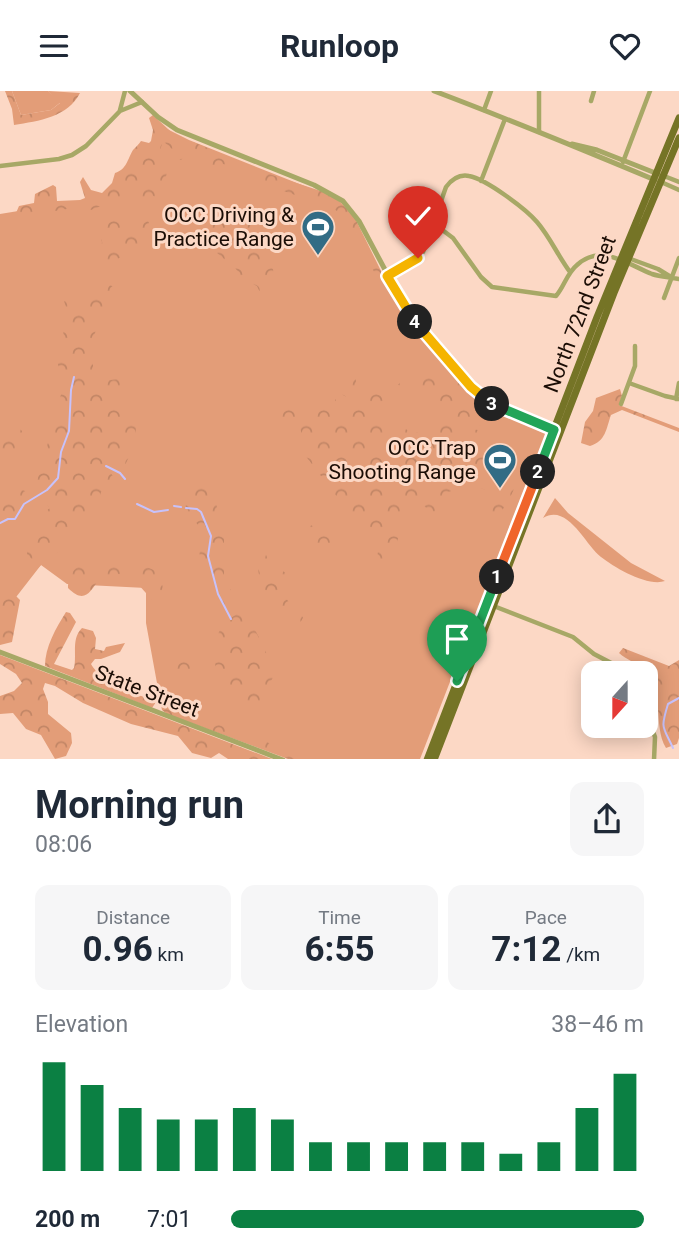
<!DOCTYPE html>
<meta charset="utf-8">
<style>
body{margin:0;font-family:Roboto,sans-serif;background:#f6f6f7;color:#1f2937;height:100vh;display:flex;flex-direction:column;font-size:26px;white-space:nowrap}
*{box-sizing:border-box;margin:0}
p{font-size:23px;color:#747a83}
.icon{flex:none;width:38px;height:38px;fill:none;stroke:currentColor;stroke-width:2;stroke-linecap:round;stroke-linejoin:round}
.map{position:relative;height:668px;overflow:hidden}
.sheet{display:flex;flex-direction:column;background:#fff;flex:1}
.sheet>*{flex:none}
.needle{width:46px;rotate:201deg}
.controls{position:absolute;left:581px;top:570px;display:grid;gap:14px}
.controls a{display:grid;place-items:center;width:77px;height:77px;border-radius:14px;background:#fff;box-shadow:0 4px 18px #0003;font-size:35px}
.pin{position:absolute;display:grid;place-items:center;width:60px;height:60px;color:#fff;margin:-72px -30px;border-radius:50% 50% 50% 0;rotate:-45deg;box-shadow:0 0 7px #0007}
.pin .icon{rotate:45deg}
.km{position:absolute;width:35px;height:35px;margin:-18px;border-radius:50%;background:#222;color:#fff;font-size:19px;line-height:35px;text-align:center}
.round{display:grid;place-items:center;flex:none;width:74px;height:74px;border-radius:14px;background:#f6f6f7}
.summary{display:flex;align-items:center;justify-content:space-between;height:119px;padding:0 35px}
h1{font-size:38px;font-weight:700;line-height:52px}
.figures{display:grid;grid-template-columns:repeat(3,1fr);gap:10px;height:119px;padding:7px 35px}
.figures div{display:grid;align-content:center;border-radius:14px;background:#f6f6f7;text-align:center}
.figures b{font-size:35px;font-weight:700}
.figures small{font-size:19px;font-weight:400}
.figures p{font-size:19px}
.chart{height:196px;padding:14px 35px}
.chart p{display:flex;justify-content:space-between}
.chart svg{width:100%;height:126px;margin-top:7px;stroke:#0b8043;stroke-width:6}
ul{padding:0 35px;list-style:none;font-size:23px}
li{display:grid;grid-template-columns:112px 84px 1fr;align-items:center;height:52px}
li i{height:18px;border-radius:9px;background:#0b8043}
header{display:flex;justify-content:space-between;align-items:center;height:91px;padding:0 35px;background:#fff;font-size:32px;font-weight:700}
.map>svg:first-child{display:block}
</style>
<header><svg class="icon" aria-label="menu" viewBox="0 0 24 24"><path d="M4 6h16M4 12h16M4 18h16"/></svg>Runloop<svg class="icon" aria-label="heart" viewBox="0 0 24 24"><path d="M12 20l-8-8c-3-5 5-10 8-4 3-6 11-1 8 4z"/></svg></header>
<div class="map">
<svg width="679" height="669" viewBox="0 0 679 669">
<defs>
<pattern id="forest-crowns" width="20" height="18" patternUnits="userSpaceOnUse" patternTransform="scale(1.75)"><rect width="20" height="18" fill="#e39d78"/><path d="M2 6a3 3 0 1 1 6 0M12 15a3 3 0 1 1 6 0" fill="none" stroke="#c28666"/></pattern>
</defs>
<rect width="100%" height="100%" fill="#fcd8c5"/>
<path fill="#e39d78" d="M 12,0 L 48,0 L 61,11 L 51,19 L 21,24 Z
M 167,38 L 189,49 L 312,98 L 340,114 L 407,227 L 424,251 L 455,286 L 485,315 L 547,341 L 420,668 L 294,668 L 161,614 L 146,532 L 146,497 L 67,493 L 41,474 L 13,510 L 0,522 L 0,123 L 122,103 Z
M 555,407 L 568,422 L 631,472 L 665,490 C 648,496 615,477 601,466 C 585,454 568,412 543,427 Z"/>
<path fill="url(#forest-crowns)" d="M 5,0 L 12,0 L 21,24 L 51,19 L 60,12 L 48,0 L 80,2 C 68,26 39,30 14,34 L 12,18 Z
M 153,24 L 183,52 L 187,61 L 181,69 L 178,69 L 178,57 L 172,58 L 163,50 L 160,59 L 170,67 L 161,109 L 149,103 L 133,113 L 119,108 L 91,119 L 84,115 L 20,126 L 16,122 L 19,115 L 34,112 L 35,103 L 53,94 L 56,96 L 57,110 L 80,109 L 85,107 L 80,91 L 83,86 L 91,99 L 102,102 L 112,92 L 115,82 C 127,78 127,69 133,59 C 136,56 139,53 141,50 L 149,52 L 151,50 L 153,39 L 149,27 Z
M 193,51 L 272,84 L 327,102 L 336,107 L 353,123 L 384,186 L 382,189 L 377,186 C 364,164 359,136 337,120 C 315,104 280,106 262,87 L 250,89 L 234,76 L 223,73 L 214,75 L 189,59 L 188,52 Z
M 218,116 L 226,116 L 235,126 L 244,125 L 249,129 L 260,158 L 273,178 L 274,188 L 267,209 L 263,208 L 257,195 L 242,187 L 236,178 L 210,156 L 206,143 L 213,119 Z
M 125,123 L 135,130 L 141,123 L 146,126 L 149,132 C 144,150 128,168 110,169 C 106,170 102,168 99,169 L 102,151 L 97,134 L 104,133 Z
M 107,193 L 112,195 L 122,210 L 98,233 L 89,260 L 93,266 L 93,277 L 102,290 L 118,288 L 125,294 L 121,311 C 124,316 129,319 132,324 C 141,339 132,360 125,374 L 107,374 L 106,377 L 113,385 L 114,390 L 109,397 L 101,401 L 98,412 L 83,435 L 69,447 L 65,457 L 47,468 L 36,479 L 33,469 L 27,464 L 27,454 L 36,448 L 36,441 L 40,435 L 35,431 L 35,428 L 50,417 L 36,404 C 34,385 53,350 48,340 C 52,332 50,324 54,317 C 70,292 60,292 57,267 L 64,255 L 63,232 L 68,223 L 64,210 L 70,208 L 73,215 L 78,216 L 94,198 Z
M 445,276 L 448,276 L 466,296 L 467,310 L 471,318 L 482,331 L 480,335 C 464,334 444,325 435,313 L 428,315 L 426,319 L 420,317 L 423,311 L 413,300 L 398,294 L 402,289 L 435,284 L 459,302 Z
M 327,279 L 337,281 L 356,281 L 356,296 L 383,305 L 391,296 L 396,301 L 404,300 L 401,315 L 397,317 L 392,316 L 382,320 L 361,312 L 358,315 L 369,323 L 396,328 L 412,344 L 422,339 L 434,328 C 439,331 475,339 484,340 L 500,365 L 519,378 C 517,396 506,420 490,431 L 486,428 L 502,402 L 499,387 L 496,386 L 490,397 L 486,399 L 471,394 L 448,401 L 440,420 L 430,421 L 418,408 L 412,408 L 405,415 L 395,461 L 387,476 L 382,474 L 377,468 L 379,452 L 360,436 L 298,355 L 302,345 L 299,332 C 290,324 276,328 267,319 L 270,315 L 317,313 C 322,307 321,301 331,303 L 336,309 L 334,322 L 349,327 L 353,309 L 343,304 L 324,281 Z
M 620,298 L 622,305 L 619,314 L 679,337 L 679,341 L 622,319 L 611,324 C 606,338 606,350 590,355 L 581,352 L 585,331 L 593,320 L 596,307 Z
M 16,334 L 22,340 C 22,351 19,364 14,373 L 8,374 L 0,370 L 0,350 Z
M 198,393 L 206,396 L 215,408 L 224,446 L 224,488 L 238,511 L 232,520 C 222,516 201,479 200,468 C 198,459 203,449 202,439 L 186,419 C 185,408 188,397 198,393 Z
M 0,397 L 17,397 L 25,400 L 29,418 L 24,426 C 17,428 8,420 0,419 Z
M 316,433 L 341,439 L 344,442 L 343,448 L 337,455 L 315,457 C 308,451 307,443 310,435 Z
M 258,457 L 265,461 L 272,480 L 281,479 L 286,482 C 286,494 282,506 292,515 C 298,519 301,520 303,527 L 300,532 C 260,525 261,492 255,459 Z
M 91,470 C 100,471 110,474 119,474 C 143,475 164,472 163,504 L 160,507 L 152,509 C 135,490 127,475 99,488 C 90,502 84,513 68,497 C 68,483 77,472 91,470 Z
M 11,503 L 15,504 L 20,509 L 12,551 L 0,554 L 0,506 Z
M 66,521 L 70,522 L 76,531 L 54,573 L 72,579 L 74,577 C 77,563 71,548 82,537 L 93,540 L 96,547 L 95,558 L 104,560 L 106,556 L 125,552 L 120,561 L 101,568 L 95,568 L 91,573 C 99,587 108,583 121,586 L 134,602 L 156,611 L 152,617 L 45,575 C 45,556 56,537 66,521 Z
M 240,521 C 252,526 268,565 273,579 L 274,585 L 266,598 C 268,609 271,615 259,621 C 251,621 219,600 214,594 C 219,561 205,541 240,521 Z
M 178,548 L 192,578 L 181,599 L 177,596 L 173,563 L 175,550 Z
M 623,557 L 669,575 L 679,569 L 679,647 L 677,653 L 666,657 C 652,634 666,595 643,577 C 635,571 627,569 619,562 Z
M 0,564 L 272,668 L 228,668 L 219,662 L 211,667 L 192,662 L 178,645 L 131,633 L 83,612 L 55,595 L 45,592 L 43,598 L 48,611 L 48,623 L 71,642 L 72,652 L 66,665 L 55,668 L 41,644 L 26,638 L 13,622 L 0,623 L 0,605 L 14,600 L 22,592 L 16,583 L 0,573 Z
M 162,597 L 165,607 L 173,611 L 183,622 L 235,639 L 245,647 L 251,646 L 255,642 L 258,642 L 276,659 L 285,652 C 297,654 300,658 305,668 L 288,668 L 167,623 L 162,619 L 158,600 Z"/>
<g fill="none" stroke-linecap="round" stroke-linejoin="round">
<path stroke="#c7c2fb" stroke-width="2" d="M 106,375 L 120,382 L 125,388
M 137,413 L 154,421 L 168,419
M 174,415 L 181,416
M 186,417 L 197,418 L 201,421 L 211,445 L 208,465 L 218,503 L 231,528
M 0,432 L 8,428 L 15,428 L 24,413 L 47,399 L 58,387 L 61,361 L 69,340 L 71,299 L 74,286
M 673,657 C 663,635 660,639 668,613 L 679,607"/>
<path stroke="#a7a866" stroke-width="4.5" d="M 591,10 L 594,0
M 120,19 L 125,0
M 484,19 L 491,0
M 539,41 L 539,0
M 623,71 L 650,0
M 0,75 L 59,68 L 72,64 L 86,55 L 120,20 L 142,11
M 664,85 L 679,91
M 481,90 L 505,28
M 661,91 L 679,99
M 433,132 L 453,147 L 481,186 L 492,196 L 556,205 C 564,196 567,182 577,174 C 601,152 627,173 652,183 C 661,186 670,186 679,188
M 628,167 L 658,178 L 671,186
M 387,185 L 414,170 L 423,161 L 446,96 C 452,88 459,83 469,85 C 486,88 526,118 537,131 C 550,146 558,165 570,181
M 664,207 L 679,167
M 629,292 L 665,305 L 679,308
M 676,308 L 679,292
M 621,313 L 635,275 L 635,255
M 491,514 L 573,546 L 594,563 L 615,574 L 626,583
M 646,622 L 655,646 L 654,669"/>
<path stroke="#a7a866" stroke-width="5" d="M 130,0 L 158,26 L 177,39 L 314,94 L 343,110 L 359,130 L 406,218 L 449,272 L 477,302 L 491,312 L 554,339
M 434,0 C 508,28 581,58 655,89
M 572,53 L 597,59 L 658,83
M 0,561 L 283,669"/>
<path stroke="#757426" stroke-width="7" d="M 427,669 L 597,226 L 679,27
M 434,669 L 614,202 L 679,47"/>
</g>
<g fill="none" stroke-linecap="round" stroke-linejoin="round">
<defs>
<path id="split-1" d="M 457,590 L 497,486"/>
<path id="split-2" d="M 497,486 L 538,381"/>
<path id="split-3" d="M 492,313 L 554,339 L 538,381"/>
<path id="split-4" d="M 415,231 L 471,296 L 492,313"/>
<path id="split-5" d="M 415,231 L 387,185 L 418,167"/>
</defs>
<use href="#split-1" stroke="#fff" stroke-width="14"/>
<use href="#split-2" stroke="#fff" stroke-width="14"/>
<use href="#split-3" stroke="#fff" stroke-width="14"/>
<use href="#split-4" stroke="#fff" stroke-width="14"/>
<use href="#split-5" stroke="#fff" stroke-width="14"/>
<use href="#split-1" stroke="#22a559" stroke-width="9"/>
<use href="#split-2" stroke="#f0652b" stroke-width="9"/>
<use href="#split-3" stroke="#22a559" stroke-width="9"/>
<use href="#split-4" stroke="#f5b400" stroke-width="9"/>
<use href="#split-5" stroke="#f5b400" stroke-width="9"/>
</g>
<defs>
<symbol id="stadium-pin" viewBox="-11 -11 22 30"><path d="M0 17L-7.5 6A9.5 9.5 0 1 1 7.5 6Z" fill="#326c85" stroke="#fcd8c5"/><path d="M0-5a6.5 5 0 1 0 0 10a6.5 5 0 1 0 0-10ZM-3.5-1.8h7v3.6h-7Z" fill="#fff"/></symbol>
</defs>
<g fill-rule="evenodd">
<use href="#stadium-pin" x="299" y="117" width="38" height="52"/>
<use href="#stadium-pin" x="481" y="350" width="38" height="52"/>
</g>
<g text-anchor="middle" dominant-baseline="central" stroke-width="6" stroke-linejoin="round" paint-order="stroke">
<g font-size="21" fill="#1b0d05" stroke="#fcd8c5" text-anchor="end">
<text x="294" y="124">OCC Driving &amp;<tspan x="294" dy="24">Practice Range</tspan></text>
<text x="476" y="357">OCC Trap<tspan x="476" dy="24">Shooting Range</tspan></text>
</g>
<g font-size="21" fill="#1b0d05" stroke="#fcd8c5">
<text transform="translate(580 223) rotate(-69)">North 72nd Street</text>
<text transform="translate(147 600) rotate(21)">State Street</text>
</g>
</g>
</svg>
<div class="controls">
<a><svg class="needle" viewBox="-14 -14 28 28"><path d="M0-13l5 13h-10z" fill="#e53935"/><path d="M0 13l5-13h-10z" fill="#747a83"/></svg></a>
</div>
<div class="pin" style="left:457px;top:590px;background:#1e9e55"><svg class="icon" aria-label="arrive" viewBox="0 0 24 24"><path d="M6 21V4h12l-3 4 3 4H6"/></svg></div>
<div class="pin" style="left:418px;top:167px;background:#d93025"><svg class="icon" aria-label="check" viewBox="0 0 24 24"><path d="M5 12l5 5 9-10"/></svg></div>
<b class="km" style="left:497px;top:486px">1</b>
<b class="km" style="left:538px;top:381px">2</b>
<b class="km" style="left:492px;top:313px">3</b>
<b class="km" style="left:415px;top:231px">4</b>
</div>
<section class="sheet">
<div class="summary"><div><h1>Morning run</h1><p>08:06</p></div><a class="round"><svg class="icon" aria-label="share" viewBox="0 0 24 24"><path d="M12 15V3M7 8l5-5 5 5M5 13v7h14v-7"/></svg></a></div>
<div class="figures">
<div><p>Distance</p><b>0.96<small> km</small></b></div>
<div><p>Time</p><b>6:55</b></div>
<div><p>Pace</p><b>7:12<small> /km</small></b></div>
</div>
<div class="chart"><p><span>Elevation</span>38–46 m</p>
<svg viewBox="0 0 160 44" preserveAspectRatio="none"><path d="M5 44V6M15 44V14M25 44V22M35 44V26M45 44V26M55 44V22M65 44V26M75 44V34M85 44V34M95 44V34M105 44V34M115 44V34M125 44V38M135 44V34M145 44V22M155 44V10"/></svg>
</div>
<ul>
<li><b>200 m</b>7:01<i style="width:100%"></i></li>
</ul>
</section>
